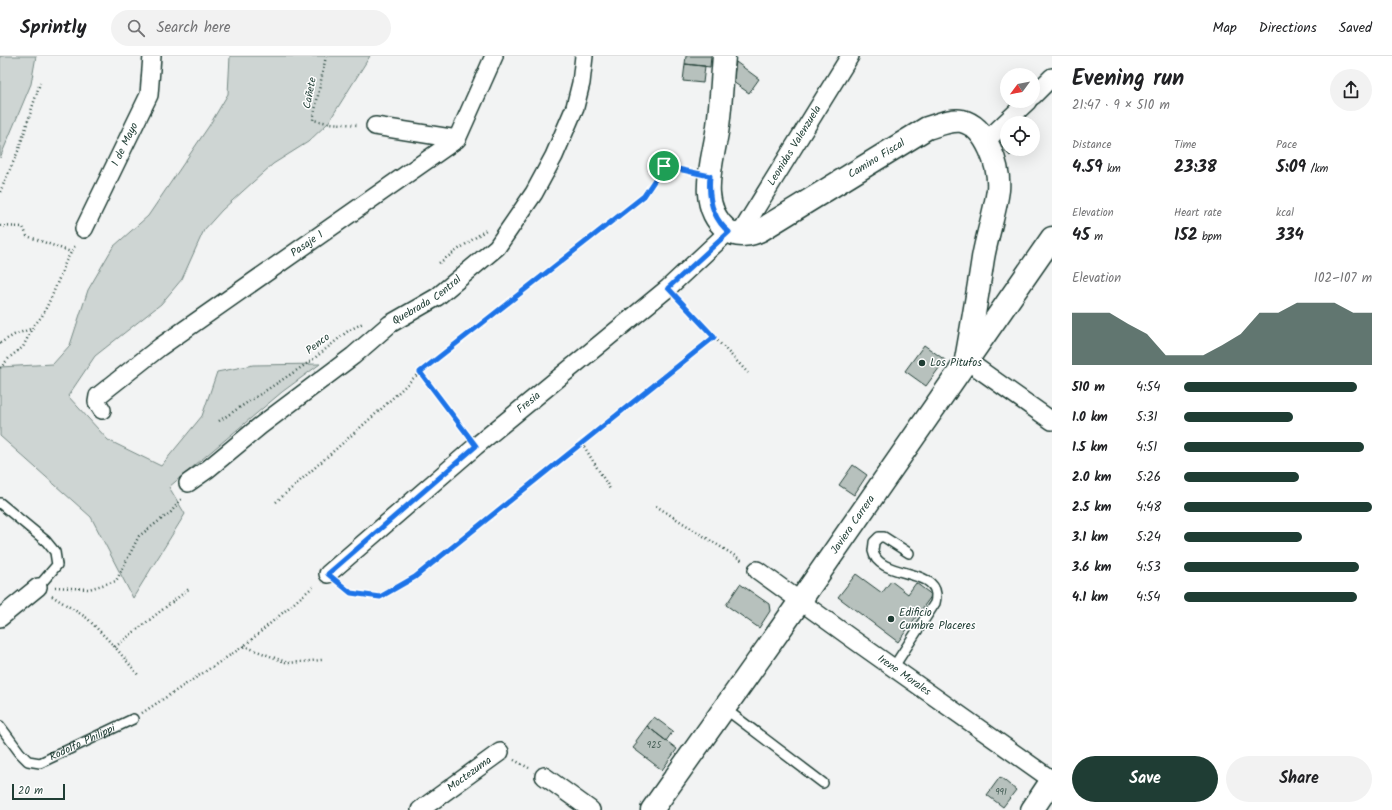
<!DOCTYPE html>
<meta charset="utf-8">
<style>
body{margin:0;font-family:Kalam,sans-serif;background:#f2f2f2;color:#202124;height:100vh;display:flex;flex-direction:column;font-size:15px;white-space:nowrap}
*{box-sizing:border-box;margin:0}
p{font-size:13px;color:#757577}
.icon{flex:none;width:22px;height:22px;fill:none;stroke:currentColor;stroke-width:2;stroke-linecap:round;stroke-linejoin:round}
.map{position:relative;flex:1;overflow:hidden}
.drawer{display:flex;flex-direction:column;background:#fff;width:340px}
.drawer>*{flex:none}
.needle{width:26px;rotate:238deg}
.tools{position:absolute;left:1000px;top:12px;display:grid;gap:8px}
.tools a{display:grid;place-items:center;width:40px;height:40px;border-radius:50%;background:#fff;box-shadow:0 4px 16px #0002;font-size:20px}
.scale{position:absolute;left:12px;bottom:10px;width:53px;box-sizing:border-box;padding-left:4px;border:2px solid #1f3d34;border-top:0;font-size:11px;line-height:14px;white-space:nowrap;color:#1f3d34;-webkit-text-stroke:3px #fff;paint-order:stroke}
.pin{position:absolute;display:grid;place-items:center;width:34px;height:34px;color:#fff;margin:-17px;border:2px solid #fff;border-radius:50%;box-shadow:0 1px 4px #0007}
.round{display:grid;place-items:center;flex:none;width:42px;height:42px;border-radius:21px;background:#f2f2f2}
.summary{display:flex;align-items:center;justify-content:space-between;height:68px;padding:0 20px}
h1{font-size:22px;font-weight:600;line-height:30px}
.figures{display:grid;grid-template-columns:repeat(3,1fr);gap:6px;height:68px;padding:4px 20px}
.figures div{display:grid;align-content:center}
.figures b{font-size:17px;font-weight:600}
.figures small{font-size:11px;font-weight:400}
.figures p{font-size:11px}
.chart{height:112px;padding:8px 20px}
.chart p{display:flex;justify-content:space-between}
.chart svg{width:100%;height:72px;margin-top:4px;fill:#1f3d34;opacity:.7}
.primary-button{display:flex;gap:8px;margin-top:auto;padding:8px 20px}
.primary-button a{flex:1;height:46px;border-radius:24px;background:#1f3d34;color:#fff;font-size:16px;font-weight:600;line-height:46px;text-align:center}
.primary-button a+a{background:#f2f2f2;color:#202124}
ul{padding:0 20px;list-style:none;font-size:13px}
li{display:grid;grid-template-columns:64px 48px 1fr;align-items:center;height:30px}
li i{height:10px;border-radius:5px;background:#1f3d34}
header{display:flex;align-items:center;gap:24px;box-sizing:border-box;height:56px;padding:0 20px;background:#fff;border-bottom:1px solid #e0e0e0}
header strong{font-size:19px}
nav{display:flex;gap:22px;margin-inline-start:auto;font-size:14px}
.search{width:280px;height:36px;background:#f2f2f2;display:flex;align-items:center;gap:10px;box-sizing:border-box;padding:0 14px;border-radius:22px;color:#757577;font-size:15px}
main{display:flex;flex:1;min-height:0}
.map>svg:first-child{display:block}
</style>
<header>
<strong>Sprintly</strong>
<div class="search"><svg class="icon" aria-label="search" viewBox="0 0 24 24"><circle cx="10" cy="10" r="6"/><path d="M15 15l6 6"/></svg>Search here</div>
<nav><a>Map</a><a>Directions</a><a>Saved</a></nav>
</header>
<main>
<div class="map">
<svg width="1052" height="754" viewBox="0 0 1052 754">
<rect width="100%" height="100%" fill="#f2f3f3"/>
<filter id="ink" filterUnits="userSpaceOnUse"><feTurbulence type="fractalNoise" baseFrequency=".025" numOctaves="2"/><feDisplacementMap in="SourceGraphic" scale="8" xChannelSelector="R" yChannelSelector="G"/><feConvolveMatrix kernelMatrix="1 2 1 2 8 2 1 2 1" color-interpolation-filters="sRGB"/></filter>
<g filter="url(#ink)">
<path fill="#ced5d3" stroke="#768984" d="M 0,0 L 36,0 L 31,28 L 0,102 Z
M 230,0 L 370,0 L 328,67 L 308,86 L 273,108 L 222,154 L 204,174 L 182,223 L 161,248 L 95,300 L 68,340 L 108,384 L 161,410 L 202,360 L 217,316 L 253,309 L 320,308 L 282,336 L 169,431 L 185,458 L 133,542 L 91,461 L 0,380 L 0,311 L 53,308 L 70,289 L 88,234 L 113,191 L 148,160 L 209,70 L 228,38 Z"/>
<path fill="#b7c1bd" stroke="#1f3d34" d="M 686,0 L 711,0 L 710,11 L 685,8 Z
M 736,6 L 759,23 L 749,37 L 733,26 Z
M 685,8 L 705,10 L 703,27 L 683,25 Z
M 1007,79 L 1007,93 L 1017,93 L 1010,100 L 998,89 Z
M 924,289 L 945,304 L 926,330 L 905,315 Z
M 853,409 L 867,419 L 854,439 L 839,429 Z
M 856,518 L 882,537 L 891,525 L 908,538 L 916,527 L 932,539 L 898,586 L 838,541 Z
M 740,528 L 769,548 L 770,555 L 759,572 L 726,549 Z
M 654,661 L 673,675 L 666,685 L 647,670 Z
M 647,670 L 677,693 L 662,714 L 633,692 L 637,687 L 636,685 Z
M 1000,721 L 1016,734 L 1003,751 L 987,739 Z"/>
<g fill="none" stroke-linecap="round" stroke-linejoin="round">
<defs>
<g id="service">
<path d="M 0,447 L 46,485 L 55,496 L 57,509 L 38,531"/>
<path d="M 893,612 L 935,547 C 936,544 936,541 936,538 C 934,512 878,522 873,495 C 873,493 874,489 874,486 L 879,481 L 884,481 L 909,497"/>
<path d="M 724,652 L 823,727"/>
<path id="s1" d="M 0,670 L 20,697 L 28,705 L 40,707 L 133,663"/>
</g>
<g id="minor">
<path d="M 1033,40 L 1052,21"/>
<path d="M 375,70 L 457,83"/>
<path d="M 986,85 L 1028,45"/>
<path id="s2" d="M 84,173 L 149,39 L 152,0"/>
<path id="s3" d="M 740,178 L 850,0"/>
<path d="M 966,304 L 1052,365"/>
<path id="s4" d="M 102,354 L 97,346 L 98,340 L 160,291 L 457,83 L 494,0"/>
<path id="s5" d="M 188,427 L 208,413 L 260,370 L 353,300 L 390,268 L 437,241 L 497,191 L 534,137 L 554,100 L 575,51 L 581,27 L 584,0"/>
<path id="s6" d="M 757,514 L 854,584 L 1052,724"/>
<path id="s7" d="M 328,518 L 476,390 L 668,232 L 729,175"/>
<path d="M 0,562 L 38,531"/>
<path d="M 544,720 L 591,754"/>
<path id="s8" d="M 420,754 L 500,696"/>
</g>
<g id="tertiary">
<path id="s9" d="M 724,0 C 722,23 721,47 718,70 C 714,103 695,148 727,174 C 737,182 751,179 761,174 L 927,72 C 938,69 951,63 962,65 C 987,71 1000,112 998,134 C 995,157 987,179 983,202 C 978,236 972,270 966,304"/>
<path id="s10" d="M 652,754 L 782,571 L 1052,182"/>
</g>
<path id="secondary" d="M 1032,754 L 1052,724"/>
</defs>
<use href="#service" stroke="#1f3d34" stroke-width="12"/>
<use href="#minor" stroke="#1f3d34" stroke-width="20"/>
<use href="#tertiary" stroke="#1f3d34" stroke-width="25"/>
<use href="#secondary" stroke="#1f3d34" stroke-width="25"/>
<path stroke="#1f3d34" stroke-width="2.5" stroke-dasharray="1 3" stroke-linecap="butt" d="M 326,0 L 313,64 L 328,67 L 358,69
M 0,136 L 19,93 L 40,27
M 0,170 L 23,171 L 27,180 L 71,196
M 439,207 L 486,174
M 679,244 L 748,317
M 0,287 L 14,279 L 33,272
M 0,312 L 10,301 L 23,291 L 33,271 L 42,260 L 52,240 L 66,205 L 76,188
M 420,316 L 466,377
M 219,365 L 311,305 L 348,275 L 363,267
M 582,387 L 610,433
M 276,446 L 379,355 L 420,316 L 644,140 L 664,110 L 692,116
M 656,450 L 743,505
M 341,529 L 351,537 L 380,541 L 415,521 L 714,281
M 55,531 L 89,533 L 116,525 L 139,480 L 171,456 L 182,442
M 52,540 L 87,562 L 115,591 L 139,620
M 244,590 L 288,607 L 322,604
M 115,591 L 190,532
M 142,657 L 244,590 L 315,529
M 514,704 L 529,712"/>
<use href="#service" stroke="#fff" stroke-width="9"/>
<use href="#minor" stroke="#fff" stroke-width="17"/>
<use href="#tertiary" stroke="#fff" stroke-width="22"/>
<use href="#secondary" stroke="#fff" stroke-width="22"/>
</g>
</g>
<g fill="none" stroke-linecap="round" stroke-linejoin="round" filter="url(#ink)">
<defs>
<path id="route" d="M 664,110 L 710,120 C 708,141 712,162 729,176 L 668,232 L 714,281 L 415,521 L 380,541 L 351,537 L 328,518 L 476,390 L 420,316 L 644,140 Z"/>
</defs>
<use href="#route" stroke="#fff" stroke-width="8"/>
<use href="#route" stroke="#1a73e8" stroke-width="5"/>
</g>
<g fill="#1f3d34" stroke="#fff" stroke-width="1.5">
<circle cx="922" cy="307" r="4"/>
<circle cx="891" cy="563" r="4"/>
</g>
<g text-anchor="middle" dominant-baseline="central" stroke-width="3" stroke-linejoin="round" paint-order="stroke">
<g font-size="9" fill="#455e56">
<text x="654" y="689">925</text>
<text x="1001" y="736">991</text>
</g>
<g font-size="11" fill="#1f3d34" stroke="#fff">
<text transform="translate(310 37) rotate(-79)">Cañete</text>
<text stroke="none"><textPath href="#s2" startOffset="94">1 de Mayo</textPath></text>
<text stroke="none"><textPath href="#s3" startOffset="104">Leonidas Valenzuela</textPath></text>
<text stroke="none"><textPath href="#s9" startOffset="352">Camino Fiscal</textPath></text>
<text stroke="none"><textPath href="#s4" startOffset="274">Pasaje 1</textPath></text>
<text stroke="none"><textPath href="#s5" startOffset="301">Quebrada Central</textPath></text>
<text transform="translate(318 288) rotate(-38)">Penco</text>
<text stroke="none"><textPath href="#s7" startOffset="264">Fresia</textPath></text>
<text stroke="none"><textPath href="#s10" startOffset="349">Javiera Carrera</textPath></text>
<text stroke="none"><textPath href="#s6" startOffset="181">Irene Morales</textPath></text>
<text stroke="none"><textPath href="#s1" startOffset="104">Rodolfo Philippi</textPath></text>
<text stroke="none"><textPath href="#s8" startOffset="61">Moctezuma</textPath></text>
</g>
<g font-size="11" fill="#1f3d34" stroke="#fff" text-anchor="start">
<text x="930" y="307">Los Pitufos</text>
<text x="899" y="557">Edificio<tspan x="899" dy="13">Cumbre Placeres</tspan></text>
</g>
</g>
</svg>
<div class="tools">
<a><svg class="needle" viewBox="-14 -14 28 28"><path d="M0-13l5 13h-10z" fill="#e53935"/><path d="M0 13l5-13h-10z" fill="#757577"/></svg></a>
<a><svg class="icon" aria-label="locate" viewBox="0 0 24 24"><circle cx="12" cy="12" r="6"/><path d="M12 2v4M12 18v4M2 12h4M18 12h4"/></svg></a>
</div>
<div class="scale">20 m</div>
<div class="pin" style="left:664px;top:110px;background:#1e9e55"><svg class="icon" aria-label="arrive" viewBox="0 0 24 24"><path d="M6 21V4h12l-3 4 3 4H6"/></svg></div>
</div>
<section class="drawer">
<div class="summary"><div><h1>Evening run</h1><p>21:47 · 9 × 510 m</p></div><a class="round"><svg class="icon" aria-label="share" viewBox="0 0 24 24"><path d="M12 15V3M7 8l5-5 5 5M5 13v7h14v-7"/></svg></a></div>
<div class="figures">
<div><p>Distance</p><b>4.59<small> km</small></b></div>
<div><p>Time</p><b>23:38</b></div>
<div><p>Pace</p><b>5:09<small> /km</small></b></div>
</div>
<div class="figures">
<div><p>Elevation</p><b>45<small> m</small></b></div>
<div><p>Heart rate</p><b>152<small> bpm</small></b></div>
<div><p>kcal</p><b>334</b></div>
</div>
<div class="chart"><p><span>Elevation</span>102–107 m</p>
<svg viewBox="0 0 160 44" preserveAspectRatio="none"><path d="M0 44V12L10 12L20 12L30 19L40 25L50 38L60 38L70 38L80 32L90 25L100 12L110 12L120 6L130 6L140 6L150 12L160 12V44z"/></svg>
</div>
<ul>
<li><b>510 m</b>4:54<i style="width:92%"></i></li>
<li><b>1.0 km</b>5:31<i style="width:58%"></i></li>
<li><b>1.5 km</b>4:51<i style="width:96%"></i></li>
<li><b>2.0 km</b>5:26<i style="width:61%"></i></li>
<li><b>2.5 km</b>4:48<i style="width:100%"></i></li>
<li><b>3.1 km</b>5:24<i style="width:63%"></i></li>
<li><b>3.6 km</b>4:53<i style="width:93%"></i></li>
<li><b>4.1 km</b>4:54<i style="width:92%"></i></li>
</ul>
<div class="primary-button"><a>Save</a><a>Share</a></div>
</section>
</main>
